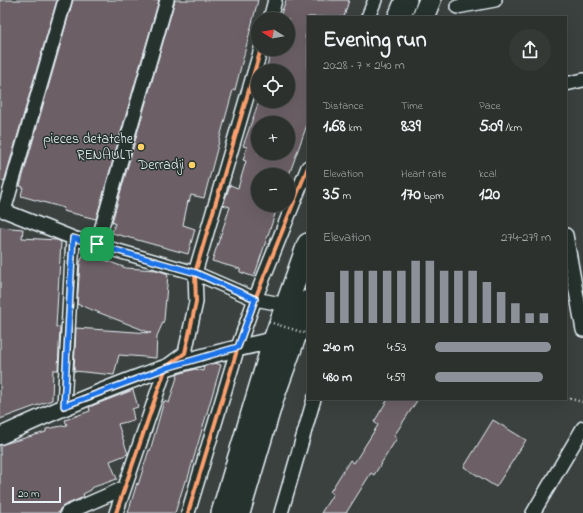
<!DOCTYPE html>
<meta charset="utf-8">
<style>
body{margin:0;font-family:"Indie Flower",sans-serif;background:#343936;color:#f1f3f6;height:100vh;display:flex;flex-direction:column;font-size:15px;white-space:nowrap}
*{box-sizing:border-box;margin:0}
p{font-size:13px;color:#a6a9aa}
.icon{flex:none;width:22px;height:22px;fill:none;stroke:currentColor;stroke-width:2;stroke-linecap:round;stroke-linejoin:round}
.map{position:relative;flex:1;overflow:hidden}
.drawer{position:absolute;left:307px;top:16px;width:260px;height:384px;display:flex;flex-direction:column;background:#2c312e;border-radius:0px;box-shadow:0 4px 16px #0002,0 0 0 1px #484c4a}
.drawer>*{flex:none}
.needle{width:26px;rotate:281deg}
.buttons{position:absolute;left:251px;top:12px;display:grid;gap:8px}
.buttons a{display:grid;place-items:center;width:44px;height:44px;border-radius:50%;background:#2c312e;box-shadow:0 4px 16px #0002,0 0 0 1px #484c4a;font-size:20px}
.scale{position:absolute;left:12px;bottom:10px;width:49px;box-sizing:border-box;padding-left:4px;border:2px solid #e8f1f8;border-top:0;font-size:11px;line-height:14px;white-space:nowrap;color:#e8f1f8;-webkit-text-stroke:3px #26332d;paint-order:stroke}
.pin{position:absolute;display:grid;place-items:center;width:34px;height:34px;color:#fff;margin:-17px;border-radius:8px;box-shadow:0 2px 6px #0006}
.round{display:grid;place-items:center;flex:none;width:42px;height:42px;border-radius:21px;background:#343936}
.headline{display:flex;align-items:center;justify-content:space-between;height:68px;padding:0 16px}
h1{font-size:22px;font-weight:700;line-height:30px}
.stats{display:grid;grid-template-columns:repeat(3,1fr);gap:6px;height:68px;padding:4px 16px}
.stats div{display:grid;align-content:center}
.stats b{font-size:17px;font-weight:700}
.stats small{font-size:11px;font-weight:400}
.stats p{font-size:11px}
.chart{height:112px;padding:8px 16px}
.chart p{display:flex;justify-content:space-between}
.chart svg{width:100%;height:72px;margin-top:4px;stroke:#8c9099;stroke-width:6}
ul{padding:0 16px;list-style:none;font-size:13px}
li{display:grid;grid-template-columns:64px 48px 1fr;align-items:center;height:30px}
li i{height:10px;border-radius:5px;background:#8c9099}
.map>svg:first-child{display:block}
</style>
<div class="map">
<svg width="583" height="513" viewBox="0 0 583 513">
<rect width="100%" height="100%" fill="#3b413e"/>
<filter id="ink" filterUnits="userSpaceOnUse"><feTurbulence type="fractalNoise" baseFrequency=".025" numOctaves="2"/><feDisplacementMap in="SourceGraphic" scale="8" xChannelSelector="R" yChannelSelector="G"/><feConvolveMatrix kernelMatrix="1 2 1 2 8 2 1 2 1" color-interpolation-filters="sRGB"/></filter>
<g filter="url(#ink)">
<path fill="#6c6166" stroke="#e8f1f8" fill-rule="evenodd" d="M 0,0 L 57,0 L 4,182 L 0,180 Z
M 73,0 L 159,0 L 96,219 L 63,211 L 64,208 L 21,196 L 23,187 L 20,186 Z
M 175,0 L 258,0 L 235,90 L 233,90 L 225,119 L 204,198 L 191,195 L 189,202 L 188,201 L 183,225 L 195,229 L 188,254 L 112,233 L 115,223 L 112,222 Z
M 286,0 L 349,0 L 344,17 L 308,17 L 308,27 L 305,38 L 308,39 L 308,122 L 289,175 L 258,175 L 258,205 L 278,205 L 254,277 L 240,272 L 240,269 L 212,261 L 230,207 L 223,205 L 230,185 L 238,188 L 246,161 L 243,160 L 247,147 L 243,146 L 259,101 L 288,101 L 288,71 L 266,71 L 271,49 L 288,49 L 288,19 L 279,19 ZM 258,123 L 288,123 L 288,153 L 258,153 Z
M 0,227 L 23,229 L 22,238 L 57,240 L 61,242 L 56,327 L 60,327 L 58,370 L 53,370 L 52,400 L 0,419 Z
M 84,253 L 89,254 L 126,268 L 157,270 L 168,274 L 164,320 L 157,336 L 156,358 L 119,355 L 114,375 L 74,371 L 76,328 L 151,333 L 77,304 L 80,263 Z
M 215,363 L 221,365 L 187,481 L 185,481 L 175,513 L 128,513 L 137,483 L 138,485 L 149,450 L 150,451 L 164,401 L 169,403 L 178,374 L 195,369 L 203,371 L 204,366 Z
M 133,390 L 138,407 L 132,409 L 134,420 L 118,424 L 128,454 L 110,461 L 117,479 L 91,488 L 91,490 L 83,494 L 84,497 L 63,506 L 60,509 L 59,513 L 0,513 L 0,445 L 46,432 L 46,429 L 67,425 L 65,420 L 90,411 L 89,407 Z
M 388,399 L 418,399 L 394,436 L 397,438 L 374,475 L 371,473 L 346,513 L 321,513 L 333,494 L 330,492 L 350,460 L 354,463 L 378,425 L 374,422 Z
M 493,420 L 526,440 L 496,487 L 464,467 Z"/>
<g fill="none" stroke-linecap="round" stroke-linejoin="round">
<defs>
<path id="minor" d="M 457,7 L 495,0
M 368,17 L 375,0
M 270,19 L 275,0
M 566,84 L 583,80
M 0,209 L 73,238 L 195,273 L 255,299 L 286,305
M 4,211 L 65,0
M 566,235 L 583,330
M 97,244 L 167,0
M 64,406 L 73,238
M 67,513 L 124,488
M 116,513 L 166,367 L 185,353 L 196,302 L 195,273 L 261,49
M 188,513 L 238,347 L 255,299 L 308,167
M 281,513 L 314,399
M 533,513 L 583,428"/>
<path id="tertiary" d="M 0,436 C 54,411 109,387 165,368 C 201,356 238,348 274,340"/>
<path id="trunk" d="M 399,17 L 406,0
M 423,17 L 430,0
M 222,513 L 274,340 L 308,244
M 239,513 L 273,398 L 308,301"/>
</defs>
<use href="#minor" stroke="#e8f1f8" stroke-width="16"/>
<use href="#tertiary" stroke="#e8f1f8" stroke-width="19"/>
<use href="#trunk" stroke="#e8f1f8" stroke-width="24"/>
<path stroke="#e8f1f8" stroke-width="2.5" stroke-dasharray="1 3" stroke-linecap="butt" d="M 566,398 L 583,402"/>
<use href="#minor" stroke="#26332d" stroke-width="13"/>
<use href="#tertiary" stroke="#26332d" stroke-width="16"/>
<use href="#trunk" stroke="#26332d" stroke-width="21"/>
<path stroke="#e8f1f8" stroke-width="2.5" stroke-dasharray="1 3" stroke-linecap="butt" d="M 269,322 L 308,334"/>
<defs>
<path id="cycleway" d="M 116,513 L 166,367 L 185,353 L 196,302 L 195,273 L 261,49
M 188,513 L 238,347 L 255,299 L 308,167"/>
</defs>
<use href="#cycleway" stroke="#26332d" stroke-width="6"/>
<use href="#cycleway" stroke="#fca06f" stroke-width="4"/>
</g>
</g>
<g fill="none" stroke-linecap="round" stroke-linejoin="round" filter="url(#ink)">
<defs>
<path id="route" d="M 73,238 L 196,273 L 255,299 L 238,347 L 166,368 L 64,406 Z"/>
</defs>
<use href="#route" stroke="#fff" stroke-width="8"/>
<use href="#route" stroke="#1a73e8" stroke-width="5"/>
</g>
<g fill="#ffd166" stroke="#26332d" stroke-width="1.5">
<circle cx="141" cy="147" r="4"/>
<circle cx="192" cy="165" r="4"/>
</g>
<g text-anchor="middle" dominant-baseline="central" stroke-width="3" stroke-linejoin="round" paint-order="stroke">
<g font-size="14" fill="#e8f1f8" stroke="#26332d" text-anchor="end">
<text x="133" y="139">pieces detatche<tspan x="133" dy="16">RENAULT</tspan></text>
<text x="184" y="165">Derradji</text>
</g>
</g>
</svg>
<div class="buttons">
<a><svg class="needle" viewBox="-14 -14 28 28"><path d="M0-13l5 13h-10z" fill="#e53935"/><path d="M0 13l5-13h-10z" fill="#a6a9aa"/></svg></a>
<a><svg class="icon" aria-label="locate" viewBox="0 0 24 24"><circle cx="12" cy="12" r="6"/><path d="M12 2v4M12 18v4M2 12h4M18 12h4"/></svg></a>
<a>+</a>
<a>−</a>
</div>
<div class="scale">20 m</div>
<div class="pin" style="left:97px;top:244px;background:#1e9e55"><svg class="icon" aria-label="arrive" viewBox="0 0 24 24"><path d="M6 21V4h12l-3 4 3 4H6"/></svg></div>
<section class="drawer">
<div class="headline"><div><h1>Evening run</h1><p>20:28 · 7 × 240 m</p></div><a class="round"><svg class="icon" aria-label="share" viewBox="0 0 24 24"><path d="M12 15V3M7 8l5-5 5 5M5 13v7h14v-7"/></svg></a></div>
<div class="stats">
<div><p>Distance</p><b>1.68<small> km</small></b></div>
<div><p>Time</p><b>8:39</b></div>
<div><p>Pace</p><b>5:09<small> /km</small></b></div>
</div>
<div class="stats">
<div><p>Elevation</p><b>35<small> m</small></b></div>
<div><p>Heart rate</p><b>170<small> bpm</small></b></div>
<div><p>kcal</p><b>120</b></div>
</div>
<div class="chart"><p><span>Elevation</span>274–279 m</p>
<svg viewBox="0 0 160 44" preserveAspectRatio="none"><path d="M5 44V25M15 44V12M25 44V12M35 44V12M45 44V12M55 44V12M65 44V6M75 44V6M85 44V12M95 44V12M105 44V12M115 44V19M125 44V25M135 44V32M145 44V38M155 44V38"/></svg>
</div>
<ul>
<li><b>240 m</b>4:53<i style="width:100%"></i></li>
<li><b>480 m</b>4:59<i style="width:93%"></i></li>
</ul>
</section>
</div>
